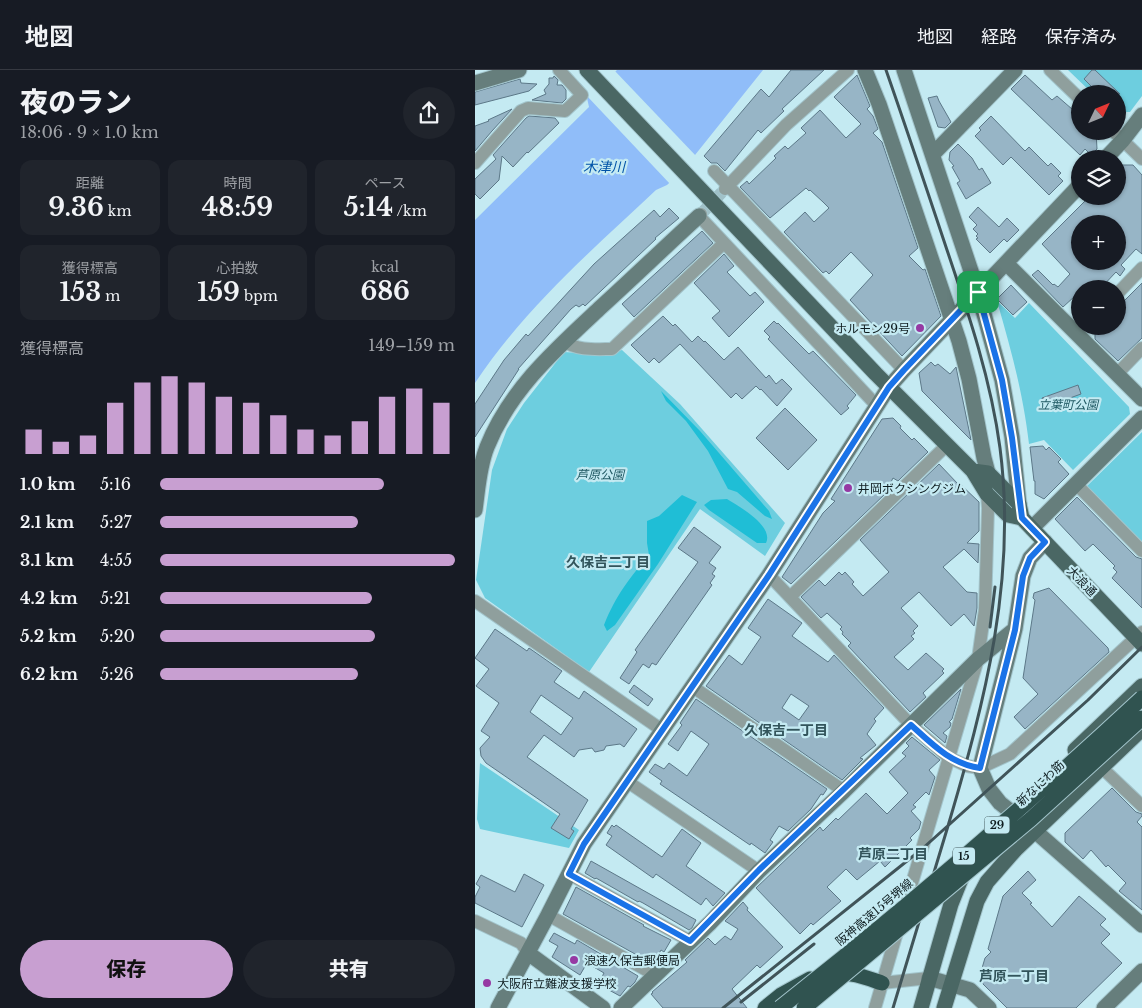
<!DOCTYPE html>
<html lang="ja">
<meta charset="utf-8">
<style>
body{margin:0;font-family:"Libre Baskerville","Noto Sans JP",serif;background:#20242c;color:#f1f3f6;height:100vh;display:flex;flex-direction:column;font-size:19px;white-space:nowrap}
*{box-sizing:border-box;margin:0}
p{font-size:16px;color:#9ea1a6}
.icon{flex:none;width:28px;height:28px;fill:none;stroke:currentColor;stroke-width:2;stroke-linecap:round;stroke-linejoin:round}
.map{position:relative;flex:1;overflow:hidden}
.side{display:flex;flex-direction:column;background:#171b24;width:475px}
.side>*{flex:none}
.needle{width:32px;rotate:47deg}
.fabs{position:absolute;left:596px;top:15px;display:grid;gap:10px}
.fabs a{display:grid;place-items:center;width:55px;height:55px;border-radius:50%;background:#171b24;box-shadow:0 1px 4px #0004;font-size:25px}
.pin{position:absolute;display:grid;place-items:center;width:42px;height:42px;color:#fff;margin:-21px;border-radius:10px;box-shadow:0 2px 8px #0006}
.round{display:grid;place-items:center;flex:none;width:52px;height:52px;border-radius:26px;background:#20242c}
.summary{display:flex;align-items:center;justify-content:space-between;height:85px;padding:0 20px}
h1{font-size:28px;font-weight:800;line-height:38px}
.metrics{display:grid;grid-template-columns:repeat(3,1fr);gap:8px;height:85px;padding:5px 20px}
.metrics div{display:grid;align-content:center;border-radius:12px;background:#20242c;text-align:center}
.metrics b{font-size:25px;font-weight:800}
.metrics small{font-size:14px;font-weight:400}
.metrics p{font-size:14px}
.chart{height:140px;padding:10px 20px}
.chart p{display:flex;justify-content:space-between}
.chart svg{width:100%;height:90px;margin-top:5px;stroke:#c89fd1;stroke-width:6}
.cta{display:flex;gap:10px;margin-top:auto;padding:10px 20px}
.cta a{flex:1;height:58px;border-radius:30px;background:#c89fd1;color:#111;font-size:20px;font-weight:800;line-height:58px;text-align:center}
.cta a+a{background:#20242c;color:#f1f3f6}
ul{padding:0 20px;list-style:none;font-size:16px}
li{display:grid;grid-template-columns:80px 60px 1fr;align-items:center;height:38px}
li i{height:12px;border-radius:6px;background:#c89fd1}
header{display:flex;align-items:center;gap:30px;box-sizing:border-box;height:70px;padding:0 25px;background:#171b24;border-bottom:1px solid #363941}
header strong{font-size:24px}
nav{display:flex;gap:28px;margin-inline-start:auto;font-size:18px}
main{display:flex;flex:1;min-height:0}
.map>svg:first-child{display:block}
</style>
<header>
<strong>地図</strong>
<nav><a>地図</a><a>経路</a><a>保存済み</a></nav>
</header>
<main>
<section class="side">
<div class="summary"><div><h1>夜のラン</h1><p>18:06 · 9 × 1.0 km</p></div><a class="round"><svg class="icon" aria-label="share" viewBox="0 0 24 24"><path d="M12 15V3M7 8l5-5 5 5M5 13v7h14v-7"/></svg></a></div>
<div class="metrics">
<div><p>距離</p><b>9.36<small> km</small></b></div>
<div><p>時間</p><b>48:59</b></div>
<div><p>ペース</p><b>5:14<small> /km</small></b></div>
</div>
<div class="metrics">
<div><p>獲得標高</p><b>153<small> m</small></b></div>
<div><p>心拍数</p><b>159<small> bpm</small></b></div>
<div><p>kcal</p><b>686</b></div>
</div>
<div class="chart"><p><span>獲得標高</span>149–159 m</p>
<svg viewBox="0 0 160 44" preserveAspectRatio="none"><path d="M5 44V32M15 44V38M25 44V35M35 44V19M45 44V9M55 44V6M65 44V9M75 44V16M85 44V19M95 44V25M105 44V32M115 44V35M125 44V28M135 44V16M145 44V12M155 44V19"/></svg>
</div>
<ul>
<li><b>1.0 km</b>5:16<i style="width:76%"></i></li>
<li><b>2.1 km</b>5:27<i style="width:67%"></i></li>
<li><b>3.1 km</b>4:55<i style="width:100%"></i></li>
<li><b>4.2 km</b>5:21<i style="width:72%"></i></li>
<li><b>5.2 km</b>5:20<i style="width:73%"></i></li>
<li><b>6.2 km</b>5:26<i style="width:67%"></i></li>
</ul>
<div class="cta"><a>保存</a><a>共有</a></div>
</section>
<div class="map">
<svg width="667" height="938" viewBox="0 0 667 938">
<rect width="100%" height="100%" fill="#c4eaf2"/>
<path fill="#6dcedf" d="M 593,0 L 667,0 L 667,26 L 655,42 L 643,42 L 642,24 L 618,24 Z
M 522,231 L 540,248 L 554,233 L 654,337 L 655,344 L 598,400 L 569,370 L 554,374 C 548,322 536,280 522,231 Z
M 147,280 L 205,334 L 310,453 L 290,486 L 225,439 L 114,602 L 10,528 L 1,510 L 17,400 L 32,359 L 49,333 L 89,282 C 108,283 128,286 147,280 Z
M 667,362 L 667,473 L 612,416 Z
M 5,693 L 104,760 L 94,778 L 5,759 L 2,749 Z"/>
<path fill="#1fbed6" d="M 186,321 L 225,361 L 294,441 L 297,449 L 290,446 L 262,422 L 253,419 L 233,381 L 211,351 L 191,331 Z
M 207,425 L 222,432 L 183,494 L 140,555 L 132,561 L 129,555 C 141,525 154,509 174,485 L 172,473 L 172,451 L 184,446 Z
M 252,429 C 265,437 299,456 291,473 L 282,473 L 234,440 L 229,435 L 236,430 Z"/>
<path fill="#90bdf9" d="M 142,0 L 288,0 L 208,100 L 192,115 L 181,120 C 115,182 51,237 0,313 L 0,150 L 114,37 L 112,28 Z"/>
<path fill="#c4eaf2" d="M 139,0 L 222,87 L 210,102 L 196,115 L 111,25 Z"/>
<path fill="#97b5c6" stroke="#5c7888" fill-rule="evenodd" d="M 316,0 L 349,0 L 307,39 L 309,41 L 286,63 L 283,60 L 250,101 L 242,93 L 236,93 L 229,86 L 286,19 L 294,27 Z
M 617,0 L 620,0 L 645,24 L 624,24 L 609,9 Z
M 382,5 L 395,36 L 392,39 L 398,46 L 403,59 L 398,63 L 407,72 L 443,178 L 434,186 L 448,200 L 450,199 L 466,246 L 427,286 L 375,230 L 398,205 L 376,182 L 354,204 L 351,201 L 348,203 L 309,162 L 330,142 L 339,152 L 354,138 L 348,132 L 335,120 L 334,121 L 331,118 L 295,148 L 265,117 L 272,111 L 274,114 L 301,88 L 299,86 L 310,76 L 313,79 L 331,63 L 326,58 L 345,40 L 371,68 L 386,54 L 359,27 Z
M 550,5 L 577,30 L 582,26 L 605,46 L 605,61 L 621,61 L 622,79 L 616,85 L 610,79 L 605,85 L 536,19 Z
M 79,6 L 83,10 L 82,15 L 87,15 L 91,20 L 91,29 L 87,33 L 57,30 L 71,24 L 69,20 L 74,14 L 74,8 L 78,8 Z
M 45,9 L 46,13 L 62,14 L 54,21 L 0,35 L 0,22 Z
M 462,26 L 464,31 L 476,52 L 470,58 L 463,57 L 453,28 Z
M 37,39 L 17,61 L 0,81 L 0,56 L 14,51 L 13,50 Z
M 54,46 L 80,48 L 84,53 L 53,83 L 52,82 L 38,97 L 27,86 L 24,110 L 5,129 L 0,124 L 0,109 L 21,89 L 18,85 L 51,48 Z
M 516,46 L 550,81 L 554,77 L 573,96 L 576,93 L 586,103 L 583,106 L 588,111 L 574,125 L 536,87 L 528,95 L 500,66 L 506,60 L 504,58 Z
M 483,74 L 497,88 L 504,100 L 507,98 L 516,113 L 491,129 L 482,113 L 485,111 L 477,97 L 479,96 L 474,90 L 475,82 Z
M 642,95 L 658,95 L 667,105 L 667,184 L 661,179 L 646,195 L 650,199 L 645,206 L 641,202 L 625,219 L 605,219 L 605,230 L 600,226 L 588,237 L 557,205 L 563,200 L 578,215 L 579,214 L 583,217 L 595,204 L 567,174 L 615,126 L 642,126 ZM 605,154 L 642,154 L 642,191 L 605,191 Z
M 503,137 L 524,157 L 532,148 L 544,160 L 532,172 L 529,169 L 515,183 L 501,169 L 503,168 L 501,166 L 503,164 L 498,159 L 502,155 L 494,147 Z
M 194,138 L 204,148 L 180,168 L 181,169 L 110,236 L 108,234 L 104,237 L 101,235 L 96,239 L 43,299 L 44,299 L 0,367 L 0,334 L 29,290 L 51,264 L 53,266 L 119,194 L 179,140 L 185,147 Z
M 227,161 L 238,173 L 159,247 L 147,234 Z
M 249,184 L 259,196 L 252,202 L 275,226 L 280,222 L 289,232 L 254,267 L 237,248 L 245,241 L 219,213 Z
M 667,213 L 667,268 L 643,291 L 620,269 L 620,262 L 626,256 L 642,256 L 642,238 Z
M 536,215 L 552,232 L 538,245 L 522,229 Z
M 188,246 L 198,256 L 200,254 L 217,272 L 223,266 L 229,272 L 230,271 L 249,290 L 263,277 L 291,308 L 294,305 L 301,314 L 307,309 L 317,319 L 302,336 L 286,319 L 285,320 L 281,316 L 267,329 L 261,323 L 256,328 L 205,274 L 184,293 L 179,288 L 174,293 L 156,275 Z
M 299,251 L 302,254 L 303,253 L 334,284 L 338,281 L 381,325 L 372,336 L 374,338 L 366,345 L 293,269 L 295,267 L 289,261 Z
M 456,292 L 460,296 L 463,294 L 475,304 L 481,297 L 496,370 L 447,321 L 444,303 Z
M 603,315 L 606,324 L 570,337 L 567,328 Z
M 310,338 L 342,370 L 313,400 L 281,368 Z
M 418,348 L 426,356 L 425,358 L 437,370 L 439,368 L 453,382 L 423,411 L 418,408 L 410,424 L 316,514 L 307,507 L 348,443 L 360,431 L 356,429 L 407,349 Z
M 568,376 L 571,380 L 574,377 L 586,389 L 583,392 L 594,404 L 569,429 L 560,424 L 560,411 L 559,411 L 555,377 Z
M 464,394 L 483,414 L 484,413 L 504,432 L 504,461 L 492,473 L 504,474 L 503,493 L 489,479 L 468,497 L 492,522 L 502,523 L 502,538 L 499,556 L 489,544 L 476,556 L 444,522 L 426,538 L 443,556 L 438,561 L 440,563 L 436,566 L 439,569 L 419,587 L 433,600 L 451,583 L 469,599 L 467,601 L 469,603 L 448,623 L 451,627 L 435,642 L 373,576 L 376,573 L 367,564 L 368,562 L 365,559 L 367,557 L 352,543 L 346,548 L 326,527 L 344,510 L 350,516 L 364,502 L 367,505 L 370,502 L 379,512 L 377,514 L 388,526 L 414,502 L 385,470 Z
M 602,427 L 661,487 L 667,489 L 667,538 L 637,508 L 642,502 L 638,498 L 640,496 L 618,474 L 610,481 L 580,449 Z
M 219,457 L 246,477 L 234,493 L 241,498 L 237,504 L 240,506 L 235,513 L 237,515 L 181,595 L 177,593 L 174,598 L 168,594 L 154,614 L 145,608 L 162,582 L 160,580 L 223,492 L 203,478 Z
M 574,518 L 633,578 L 634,582 L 550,659 L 539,647 L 563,624 L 548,608 L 560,530 L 558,528 L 559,523 Z
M 293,529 L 327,553 L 317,566 L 353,592 L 359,585 L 409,638 L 399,649 L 401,651 L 392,664 L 401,675 L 385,688 L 388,689 L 367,710 L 231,616 L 254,585 L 267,595 L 286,567 L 273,558 ZM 316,624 L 334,636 L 324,650 L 307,638 Z
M 20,559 L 52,581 L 54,578 L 87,601 L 79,612 L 104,629 L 109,621 L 162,659 L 149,677 L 145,674 L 131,676 L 129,680 L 120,682 L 117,678 L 104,680 L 99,687 L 69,665 L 52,687 L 113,730 L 96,759 L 99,761 L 94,769 L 76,758 L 85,744 L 11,693 L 6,686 L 5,678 L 15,667 L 6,661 L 24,633 L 1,616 L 14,599 L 0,588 ZM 66,625 L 98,648 L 86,665 L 55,642 Z
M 159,615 L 178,629 L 173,636 L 154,622 Z
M 486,619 L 477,649 L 474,652 L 476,653 L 475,657 L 468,663 L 472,666 L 470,673 L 449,655 Z
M 221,629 L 352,719 L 348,725 L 346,724 L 336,739 L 313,761 L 304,756 L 295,770 L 298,772 L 290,783 L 276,773 L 275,775 L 185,714 L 187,711 L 174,702 L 180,694 L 189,699 L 194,693 L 212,706 L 234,674 L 216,661 L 203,681 L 193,674 L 207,655 L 205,653 Z
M 437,667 L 465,690 L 454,700 L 460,707 L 454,725 L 451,722 L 438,735 L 441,737 L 436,741 L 446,752 L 444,759 L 435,768 L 437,770 L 410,797 L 405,791 L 382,810 L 371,799 L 352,817 L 366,831 L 338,855 L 336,853 L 325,864 L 281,818 L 345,757 L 348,761 L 361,748 L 363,750 L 391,723 L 412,744 L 433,723 L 414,702 L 431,686 L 427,683 L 434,676 L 431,673 Z
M 637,718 L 661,742 L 667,744 L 667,746 L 662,752 L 667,757 L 667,840 L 644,821 L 651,813 L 633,795 L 631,797 L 616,780 L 608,789 L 590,772 L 590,763 Z
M 137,755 L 139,757 L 141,755 L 187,787 L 207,759 L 226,773 L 211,796 L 250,823 L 238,836 L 231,828 L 226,835 L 181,804 L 178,808 L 131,775 L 137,766 L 132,763 Z
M 116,791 L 221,850 L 217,858 L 214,860 L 168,833 L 164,831 L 163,832 L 121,808 L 120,809 L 110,803 Z
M 553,801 L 561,810 L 547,823 L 557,833 L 555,834 L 577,857 L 604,826 L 631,849 L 625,855 L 635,864 L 626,873 L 647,893 L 601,938 L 532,938 L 508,914 L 505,905 L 510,888 L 516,882 L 513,879 L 528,826 Z
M 49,804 L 69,815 L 47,857 L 0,833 L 0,827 L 5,817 L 1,814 L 6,805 L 40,822 Z
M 101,817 L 169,855 L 168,856 L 196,870 L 189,882 L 186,880 L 178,894 L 88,844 Z
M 268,832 L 273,838 L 272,840 L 308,877 L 285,898 L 282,895 L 257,919 L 272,938 L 188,938 L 176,924 L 178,923 L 177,922 L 212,892 L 210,890 L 233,868 L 240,875 L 250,866 L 256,870 L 263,859 L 250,851 Z
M 79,863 L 100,874 L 102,870 L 163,906 L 160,912 L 155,917 L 153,916 L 145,926 L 123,914 L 129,903 L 112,893 L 105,905 L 77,887 L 83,876 L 74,871 Z"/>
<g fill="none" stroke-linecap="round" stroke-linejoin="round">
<path stroke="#a0c1c8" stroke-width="12" stroke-dasharray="12 6" stroke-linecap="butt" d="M 226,144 L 250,119"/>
<defs>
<path id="street" d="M 575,0 L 605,29
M 638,61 L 667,89
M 0,93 L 46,41 L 53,38 L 90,41 L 107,25 L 84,0
M 239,101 L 429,300
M 250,119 L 311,55 L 373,0
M 226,144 L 224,146 L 402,336
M 642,224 L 667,198
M 89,271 C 102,281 122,279 137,279 L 249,173
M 642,304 L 667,278
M 601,414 L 667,481
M 294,505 L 436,655 L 473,687 L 492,696 L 505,698 L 535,684 L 667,562
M 315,527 L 472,375
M 0,531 L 187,660
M 218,617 L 369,721
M 626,697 L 667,736
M 153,712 L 284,801
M 94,804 L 215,871
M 429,840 L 503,589 L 510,539 L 513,438 L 512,424
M 73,845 L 180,905
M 0,851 L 46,873 L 53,883
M 407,913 L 454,908
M 400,938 L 423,859"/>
<path id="secondary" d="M 390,0 L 404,34 L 484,271 L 494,309 L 509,388 L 513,403
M 429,0 L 503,222 L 527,310 L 537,367 L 544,434
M 0,13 L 44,0
M 458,84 L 540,0
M 630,89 L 648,70 L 667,45
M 531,193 L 667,329
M 0,440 C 3,419 4,397 12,377 C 35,319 82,278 126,237 C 159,207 191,176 224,146
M 557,458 L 667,348
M 570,472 L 555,488 L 548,506 L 540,559 L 505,698 L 514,719 L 525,733 L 560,761 L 667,855
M 53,883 L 128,938
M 454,908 L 495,920 L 514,938
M 23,938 L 73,845 L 109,774 L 294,505 L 414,317 L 429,300 L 605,115
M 146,938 L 235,853 L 284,801 L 369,721 L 503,589 L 540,559
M 629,938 L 667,901"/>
<path id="primary" d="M 112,0 L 401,304 L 498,401 L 512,424 L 533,445 L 547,448 L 667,574
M 498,401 L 513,403 L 544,434 L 547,448
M 600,680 L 667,616
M 446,938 L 476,834 L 488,804
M 469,938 L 502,831 L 512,812 L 541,779 L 667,659"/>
<path id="highway" d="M 362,903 C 377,902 392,908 407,913
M 290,938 L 306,925 L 335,909"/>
</defs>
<use href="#street" stroke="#a3c5cc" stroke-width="14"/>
<use href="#secondary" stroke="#a3c5cc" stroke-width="17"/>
<use href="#primary" stroke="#a3c5cc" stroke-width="17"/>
<use href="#highway" stroke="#a3c5cc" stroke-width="17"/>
<use href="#street" stroke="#8f9f9d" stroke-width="12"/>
<use href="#secondary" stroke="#667e7c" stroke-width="15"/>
<use href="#primary" stroke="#4a6764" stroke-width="15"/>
<use href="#highway" stroke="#305350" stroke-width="15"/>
<path stroke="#405459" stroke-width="3" d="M 411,0 C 432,60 452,120 472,180 C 494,245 516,310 525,378 C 542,509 510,631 473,756 C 455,817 436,877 418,938
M 515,557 L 520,517
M 266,932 L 339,874
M 248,938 L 447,779 L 613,630 L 667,577"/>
<defs>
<path id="highway-bridge" d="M 305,938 C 430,839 551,736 667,628
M 329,938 L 556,749 L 667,648"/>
</defs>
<use href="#highway-bridge" stroke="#a3c5cc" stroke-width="17" stroke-linecap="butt"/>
<use href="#highway-bridge" stroke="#305350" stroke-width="15"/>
</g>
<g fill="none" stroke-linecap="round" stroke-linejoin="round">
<defs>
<path id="route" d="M 503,222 L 527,310 L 537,368 L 547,448 L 570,472 L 555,488 L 548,506 L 540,560 L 505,698 C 476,694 457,674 436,655 L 284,800 L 215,871 L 94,804 L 109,774 L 294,505 L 414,317 L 429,300 Z"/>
</defs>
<use href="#route" stroke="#fff" stroke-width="10"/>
<use href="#route" stroke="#1a73e8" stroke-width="6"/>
</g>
<g fill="#9639a3" stroke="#c4eaf2" stroke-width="2">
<circle cx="445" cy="258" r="5"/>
<circle cx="373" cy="418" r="5"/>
<circle cx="99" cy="890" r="5"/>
<circle cx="12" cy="913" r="5"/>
</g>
<g text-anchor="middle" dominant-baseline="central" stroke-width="4.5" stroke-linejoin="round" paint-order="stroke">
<g fill="#c4eaf2" stroke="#455a5f" stroke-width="1">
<rect x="509.5" y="746.5" width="25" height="17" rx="4"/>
<rect x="478" y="777.5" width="22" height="17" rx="4"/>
</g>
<g font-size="11" font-weight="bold" fill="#0f1d20">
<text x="522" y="755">29</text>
<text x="489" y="786">15</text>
</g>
<g font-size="12" fill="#0f1d20" stroke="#c4eaf2" text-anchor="start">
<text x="435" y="258" text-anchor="end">ホルモン29号</text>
<text x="383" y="418">井岡ボクシングジム</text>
<text x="109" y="890">浪速久保吉郵便局</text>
<text x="22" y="913">大阪府立難波支援学校</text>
</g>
<g font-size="12" font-style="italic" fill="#1e5862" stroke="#c4eaf2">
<text x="593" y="334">立葉町公園</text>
<text x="125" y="404">芦原公園</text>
</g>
<g font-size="12" fill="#0f1d20" stroke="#c4eaf2">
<text transform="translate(607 511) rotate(46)">大浪通</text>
<text transform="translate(565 713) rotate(-43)">新なにわ筋</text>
<text transform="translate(399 842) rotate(-40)">阪神高速15号堺線</text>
</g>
<g font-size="14" font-style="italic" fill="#0053a8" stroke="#c4eaf2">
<text x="129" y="97">木津川</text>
</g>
<g font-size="14" font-weight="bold" fill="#32545b" stroke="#c4eaf2">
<text x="133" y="492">久保吉二丁目</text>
<text x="311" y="660">久保吉一丁目</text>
<text x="418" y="784">芦原二丁目</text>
<text x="539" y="906">芦原一丁目</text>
</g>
</g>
</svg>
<div class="fabs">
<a><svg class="needle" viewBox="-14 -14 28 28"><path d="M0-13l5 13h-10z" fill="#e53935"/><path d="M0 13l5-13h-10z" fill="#9ea1a6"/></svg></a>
<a><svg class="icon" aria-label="layers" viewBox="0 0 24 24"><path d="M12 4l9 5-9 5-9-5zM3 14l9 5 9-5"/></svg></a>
<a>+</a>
<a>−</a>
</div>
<div class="pin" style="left:503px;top:222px;background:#1e9e55"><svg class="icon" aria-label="arrive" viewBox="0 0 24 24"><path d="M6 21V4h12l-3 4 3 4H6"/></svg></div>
</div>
</main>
